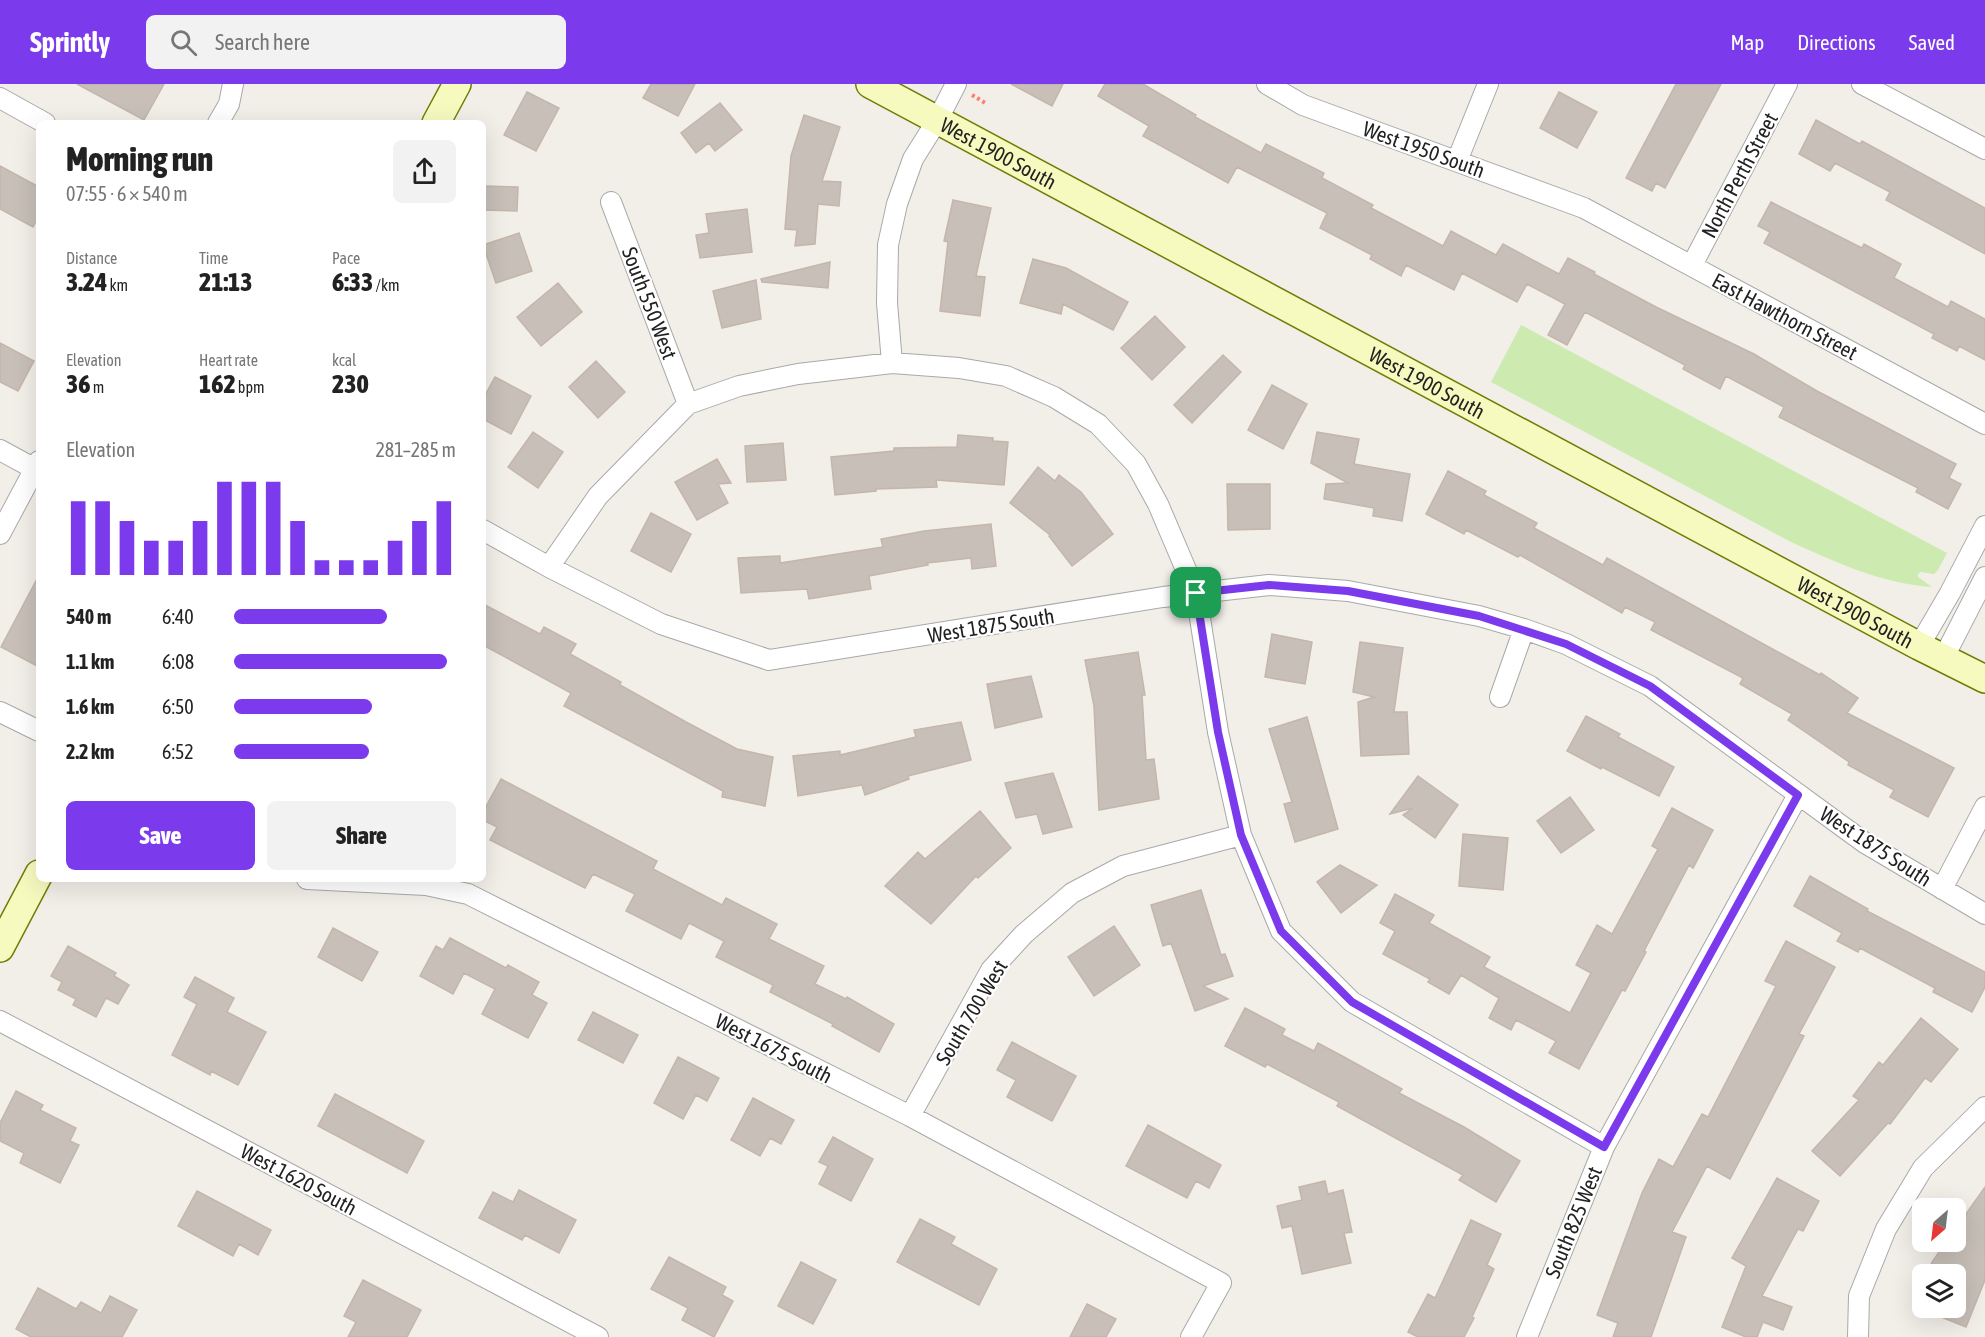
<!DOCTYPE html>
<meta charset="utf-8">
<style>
body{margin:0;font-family:"Asap Condensed",sans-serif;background:#f2f2f2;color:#222;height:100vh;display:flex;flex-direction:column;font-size:22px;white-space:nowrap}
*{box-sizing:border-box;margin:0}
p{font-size:20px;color:#767676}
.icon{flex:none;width:33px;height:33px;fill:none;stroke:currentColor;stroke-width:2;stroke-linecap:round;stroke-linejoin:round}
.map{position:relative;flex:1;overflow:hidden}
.sheet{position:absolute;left:36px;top:36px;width:450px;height:762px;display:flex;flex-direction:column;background:#fff;border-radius:9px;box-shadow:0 6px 24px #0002}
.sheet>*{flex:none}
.needle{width:39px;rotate:208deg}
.tools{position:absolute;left:1912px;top:1114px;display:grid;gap:12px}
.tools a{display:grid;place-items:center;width:54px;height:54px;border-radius:9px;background:#fff;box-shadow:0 6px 24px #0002;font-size:30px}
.pin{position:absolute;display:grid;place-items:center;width:51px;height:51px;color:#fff;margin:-26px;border-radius:12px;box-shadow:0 3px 9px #0006}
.round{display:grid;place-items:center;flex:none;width:63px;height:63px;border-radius:9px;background:#f2f2f2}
.head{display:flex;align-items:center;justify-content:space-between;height:102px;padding:0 30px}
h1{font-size:33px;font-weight:800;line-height:45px}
.stats{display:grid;grid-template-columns:repeat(3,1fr);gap:9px;height:102px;padding:6px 30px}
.stats div{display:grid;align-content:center}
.stats b{font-size:26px;font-weight:800}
.stats small{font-size:16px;font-weight:400}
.stats p{font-size:16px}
.chart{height:168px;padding:12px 30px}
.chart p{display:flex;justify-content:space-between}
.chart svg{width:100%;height:108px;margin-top:6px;stroke:#7c3aed;stroke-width:6}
.primary-button{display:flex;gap:12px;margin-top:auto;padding:12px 30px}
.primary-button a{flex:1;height:69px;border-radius:9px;background:#7c3aed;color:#fff;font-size:24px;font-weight:800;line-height:69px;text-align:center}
.primary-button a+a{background:#f2f2f2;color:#222}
ul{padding:0 30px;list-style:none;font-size:20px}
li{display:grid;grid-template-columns:96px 72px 1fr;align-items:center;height:45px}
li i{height:15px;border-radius:8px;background:#7c3aed}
header{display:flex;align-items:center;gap:36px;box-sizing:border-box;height:84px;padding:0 30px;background:#7c3aed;color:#fff}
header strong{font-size:28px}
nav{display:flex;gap:33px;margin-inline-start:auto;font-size:21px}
.search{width:420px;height:54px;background:#f2f2f2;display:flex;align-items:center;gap:15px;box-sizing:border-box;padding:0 21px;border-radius:9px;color:#767676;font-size:22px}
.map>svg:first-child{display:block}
</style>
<header>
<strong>Sprintly</strong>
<div class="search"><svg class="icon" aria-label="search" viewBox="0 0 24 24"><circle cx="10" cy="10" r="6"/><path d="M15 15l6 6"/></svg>Search here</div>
<nav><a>Map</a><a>Directions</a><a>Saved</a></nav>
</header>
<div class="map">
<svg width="1985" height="1253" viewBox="0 0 1985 1253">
<rect width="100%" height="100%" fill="#f2efe9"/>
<path fill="#cdebb0" d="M 1521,241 L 1947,469 L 1938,486 L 1934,490 L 1920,488 L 1917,492 L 1932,503 C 1883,500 1835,478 1791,458 L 1491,298 Z"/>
<path fill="#c7bfb8" stroke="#c4b6ab" stroke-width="1.5" d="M 77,0 L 164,0 L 144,36 Z
M 651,0 L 695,0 L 678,32 L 643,14 Z
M 1011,0 L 1063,0 L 1052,22 Z
M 1105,0 L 1143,0 L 1196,31 L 1195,33 L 1261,69 L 1266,60 L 1324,89 L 1322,94 L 1373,121 L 1371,124 L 1443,162 L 1451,147 L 1496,171 L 1503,160 L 1559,190 L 1568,174 L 1595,188 L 1594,190 L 1656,223 L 1754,270 L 1817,307 L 1956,380 L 1949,394 L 1961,400 L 1948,425 L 1916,408 L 1918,404 L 1779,333 L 1784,323 L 1726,292 L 1720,305 L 1683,285 L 1685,281 L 1585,228 L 1567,261 L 1548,251 L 1565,220 L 1527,200 L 1517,218 L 1462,189 L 1454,206 L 1406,181 L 1401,192 L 1370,175 L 1372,171 L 1320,144 L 1327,129 L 1237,83 L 1228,99 L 1143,52 L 1149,42 L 1098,12 Z
M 1676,0 L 1721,0 L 1665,104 L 1656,99 L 1652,107 L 1626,94 Z
M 527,8 L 559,24 L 536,67 L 504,51 Z
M 1559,8 L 1597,28 L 1577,64 L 1540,44 Z
M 720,19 L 742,46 L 715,67 L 709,59 L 696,69 L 681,49 Z
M 804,31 L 840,43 L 822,97 L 841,98 L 839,122 L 818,120 L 815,160 L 795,162 L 797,146 L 785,145 L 791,72 Z
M 1816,36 L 1860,60 L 1862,57 L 1985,124 L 1985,170 L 1886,116 L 1890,108 L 1835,79 L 1830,87 L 1799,70 Z
M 0,82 L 39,103 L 39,132 L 33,143 L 0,125 Z
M 483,102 L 518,103 L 517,127 L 483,126 Z
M 953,116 L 991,124 L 976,192 L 985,193 L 980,232 L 940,227 L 948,158 L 944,157 Z
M 1771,118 L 1862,164 L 1864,160 L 1901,180 L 1894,194 L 1948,223 L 1951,217 L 1985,235 L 1985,276 L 1959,262 L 1957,267 L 1932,254 L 1934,250 L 1764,159 L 1770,148 L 1758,142 Z
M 747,125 L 752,168 L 700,174 L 696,151 L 709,149 L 706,130 Z
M 519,149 L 532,187 L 496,199 L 483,161 Z
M 1033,175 L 1066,184 L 1128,218 L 1113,246 L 1063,220 L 1061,230 L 1020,219 Z
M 830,178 L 828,204 L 762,198 L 761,195 Z
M 756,196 L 761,235 L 722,244 L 713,207 Z
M 558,199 L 582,228 L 541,262 L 517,233 Z
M 1155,232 L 1185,263 L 1152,296 L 1121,264 Z
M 0,259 L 34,277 L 18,307 L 0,298 Z
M 1223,271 L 1241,288 L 1192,339 L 1174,321 Z
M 596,277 L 625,308 L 598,334 L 569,303 Z
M 495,293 L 531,312 L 511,350 L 483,335 L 483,315 Z
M 1272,301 L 1307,320 L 1283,365 L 1248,346 Z
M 533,348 L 563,368 L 538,404 L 508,383 Z
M 1317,348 L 1359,355 L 1354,380 L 1410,390 L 1402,437 L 1373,432 L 1374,424 L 1324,415 L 1326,400 L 1348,399 L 1311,379 Z
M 958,351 L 993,354 L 993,357 L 1008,358 L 1004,401 L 936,396 L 937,403 L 876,405 L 876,407 L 835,411 L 831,373 L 894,367 L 894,364 L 957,363 Z
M 783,359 L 786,396 L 747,398 L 745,362 Z
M 717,375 L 731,399 L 718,400 L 728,419 L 697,436 L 675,398 Z
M 1038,383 L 1055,397 L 1059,391 L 1081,408 L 1113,450 L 1072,482 L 1049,452 L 1050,451 L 1010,419 Z
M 1448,387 L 1486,407 L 1484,411 L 1537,439 L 1534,444 L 1603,481 L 1607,474 L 1820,591 L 1821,589 L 1858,614 L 1847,629 L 1954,684 L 1928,733 L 1890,713 L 1894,706 L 1848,681 L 1849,678 L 1788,636 L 1792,630 L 1740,600 L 1743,594 L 1651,546 L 1655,538 L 1625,523 L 1622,529 L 1520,471 L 1518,473 L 1466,446 L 1464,450 L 1426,430 Z
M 1227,400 L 1270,400 L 1270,445 L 1228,446 Z
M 651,429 L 691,450 L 671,488 L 631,467 Z
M 991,440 L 996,482 L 972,485 L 971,474 L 927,479 L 928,481 L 869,492 L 871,505 L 809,515 L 807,505 L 741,509 L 738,474 L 780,472 L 780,479 L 883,463 L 881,455 L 924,447 Z
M 39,491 L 39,583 L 1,563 Z
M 483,520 L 540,550 L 544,543 L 576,560 L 570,570 L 621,598 L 620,601 L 686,638 L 737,665 L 773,673 L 765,722 L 722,713 L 723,707 L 564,622 L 571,609 L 483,561 Z
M 1272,550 L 1312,558 L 1305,600 L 1265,593 Z
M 1360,558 L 1403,564 L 1394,628 L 1407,628 L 1409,670 L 1361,672 L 1358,618 L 1374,613 L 1353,608 Z
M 1138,568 L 1145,611 L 1142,611 L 1146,676 L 1154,675 L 1159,715 L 1099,726 L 1094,622 L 1085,576 Z
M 1031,592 L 1042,633 L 995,644 L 987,600 Z
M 1586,632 L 1620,650 L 1618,653 L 1674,683 L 1659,712 L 1602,683 L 1601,685 L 1567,667 Z
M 1307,633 L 1338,745 L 1295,758 L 1284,720 L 1292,718 L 1269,645 Z
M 961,638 L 971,676 L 908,692 L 909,695 L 865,711 L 862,701 L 798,712 L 793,672 L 840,667 L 840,671 L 916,653 L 914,646 Z
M 1053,689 L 1072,743 L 1043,750 L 1037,730 L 1016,734 L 1005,699 Z
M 1418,692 L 1458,721 L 1435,754 L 1403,731 L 1413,724 L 1390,730 Z
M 501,695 L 657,777 L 653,785 L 722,821 L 726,814 L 777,840 L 769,855 L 824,882 L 815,900 L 846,915 L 847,913 L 894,940 L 879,968 L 832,942 L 833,940 L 770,908 L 773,901 L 716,873 L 724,857 L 689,839 L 681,855 L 626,827 L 635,810 L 593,790 L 585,804 L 490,756 L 497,743 L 483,736 L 483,728 Z
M 1570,713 L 1594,746 L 1561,769 L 1537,737 Z
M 1672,724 L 1713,746 L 1693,784 L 1689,781 L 1644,867 L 1646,868 L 1625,907 L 1622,906 L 1579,985 L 1549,969 L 1556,957 L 1516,936 L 1511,946 L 1489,934 L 1499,914 L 1461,891 L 1449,910 L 1428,898 L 1430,895 L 1383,870 L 1395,847 L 1380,839 L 1395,810 L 1434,831 L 1429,839 L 1490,873 L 1484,883 L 1570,929 L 1591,889 L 1576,881 L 1597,841 L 1612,850 L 1658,765 L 1652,762 Z
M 980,727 L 1011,764 L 978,794 L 976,792 L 931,840 L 885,802 L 918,768 L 925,775 Z
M 1463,750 L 1508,754 L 1503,806 L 1459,802 Z
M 1340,781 L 1377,801 L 1341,829 L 1317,798 Z
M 1810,792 L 1868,825 L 1867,827 L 1985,888 L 1985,903 L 1972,928 L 1933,908 L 1935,904 L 1860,864 L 1858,868 L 1837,857 L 1842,849 L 1794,822 Z
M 1201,806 L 1221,871 L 1225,870 L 1233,892 L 1203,902 L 1228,915 L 1195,927 L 1171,859 L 1163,862 L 1151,821 Z
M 1114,842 L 1140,881 L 1094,912 L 1068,873 Z
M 333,844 L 378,868 L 362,897 L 318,873 Z
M 450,854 L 506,884 L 508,881 L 539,898 L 532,911 L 547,919 L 528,954 L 482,930 L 495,905 L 464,889 L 453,910 L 420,892 L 436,862 L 443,866 Z
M 1786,857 L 1835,883 L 1799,950 L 1804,952 L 1730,1095 L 1707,1082 L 1672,1148 L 1686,1153 L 1651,1253 L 1613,1253 L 1618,1239 L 1597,1231 L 1642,1109 L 1659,1075 L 1673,1083 L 1702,1030 L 1708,1033 L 1776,902 L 1765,897 Z
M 68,862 L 116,889 L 114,892 L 129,901 L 118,920 L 106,914 L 96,933 L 73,921 L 76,915 L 58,906 L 62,898 L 51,892 Z
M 195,893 L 234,914 L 227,928 L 266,948 L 238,1001 L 211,987 L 210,991 L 172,971 L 197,920 L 184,913 Z
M 1245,924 L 1285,945 L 1282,951 L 1314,967 L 1318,959 L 1344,973 L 1402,1005 L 1399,1009 L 1464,1043 L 1520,1077 L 1496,1118 L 1459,1096 L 1463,1091 L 1337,1022 L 1339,1018 L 1267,980 L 1265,983 L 1225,962 Z
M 593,928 L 638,951 L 623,979 L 578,956 Z
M 1921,934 L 1958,965 L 1931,998 L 1925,994 L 1890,1040 L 1888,1039 L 1840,1092 L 1812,1067 L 1859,1016 L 1853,1012 L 1879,978 L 1883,981 Z
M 1012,958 L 1076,992 L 1052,1037 L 1007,1013 L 1016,996 L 997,986 Z
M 678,973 L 719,994 L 707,1017 L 696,1011 L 683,1035 L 654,1019 Z
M 16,1007 L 43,1021 L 40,1026 L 76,1044 L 70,1057 L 79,1061 L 60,1099 L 20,1079 L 24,1069 L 0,1057 L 0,1039 Z
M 335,1010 L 424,1057 L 407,1089 L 318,1042 Z
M 753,1014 L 794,1036 L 781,1060 L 770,1054 L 760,1072 L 731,1056 Z
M 1148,1041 L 1221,1081 L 1209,1104 L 1196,1097 L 1187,1114 L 1126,1082 Z
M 833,1053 L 873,1075 L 851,1117 L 819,1100 L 828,1082 L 819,1078 Z
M 1777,1094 L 1819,1117 L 1803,1147 L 1798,1145 L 1762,1212 L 1792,1223 L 1783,1246 L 1763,1238 L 1757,1253 L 1746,1253 L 1722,1243 L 1746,1182 L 1732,1174 Z
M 1325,1097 L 1328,1110 L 1343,1106 L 1352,1148 L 1344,1149 L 1351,1179 L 1302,1190 L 1292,1142 L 1282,1144 L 1277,1122 L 1302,1116 L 1299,1103 Z
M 1985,1103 L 1985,1196 L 1966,1243 L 1914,1222 L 1923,1200 L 1923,1224 L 1956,1224 L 1956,1191 L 1927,1191 L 1932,1178 L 1946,1158 L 1956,1158 L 1956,1144 Z
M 519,1106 L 576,1136 L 559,1169 L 525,1151 L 522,1156 L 479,1134 L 493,1108 L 513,1118 Z
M 197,1107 L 271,1146 L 258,1171 L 239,1160 L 233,1172 L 178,1142 Z
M 920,1135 L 955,1153 L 951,1160 L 997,1185 L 979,1221 L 897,1178 Z
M 1471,1136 L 1501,1150 L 1487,1181 L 1494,1185 L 1472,1233 L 1474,1234 L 1464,1253 L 1418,1253 L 1408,1248 L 1428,1210 L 1435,1214 Z
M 669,1173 L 726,1203 L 722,1211 L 733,1217 L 714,1253 L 682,1236 L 688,1224 L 651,1205 Z
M 801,1178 L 836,1196 L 813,1240 L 778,1222 Z
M 363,1196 L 421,1226 L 407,1253 L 348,1253 L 356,1238 L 344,1232 Z
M 38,1204 L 76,1225 L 81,1218 L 101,1229 L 110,1212 L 137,1226 L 122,1253 L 31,1253 L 16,1245 Z
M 1087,1220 L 1116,1235 L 1106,1253 L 1070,1253 Z"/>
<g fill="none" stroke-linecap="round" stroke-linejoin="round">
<defs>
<path id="street" d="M 1267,0 L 1303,21 L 1584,124 L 1985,340
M 1862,0 L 1985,65
M 0,14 L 45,39
M 218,39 L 229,20 L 233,0
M 1457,77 L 1488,0
M 611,118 L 688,320
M 1692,181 L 1787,0
M 892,279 L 887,219 L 888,161 L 897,120 L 913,75 L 938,35 L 956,0
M 0,366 L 35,385
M 483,446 L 549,483 L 661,540 L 769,576 L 1163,513 L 1269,501 L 1348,507 L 1479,532 L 1524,545
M 0,450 L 39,377
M 549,483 L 598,412 L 688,320 L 739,302 L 798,290 L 892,279 L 959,284 L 1006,292 L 1054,313 L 1098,340 L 1136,380 L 1158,420 L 1196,509 L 1218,648 L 1241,751 L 1281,847 L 1352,918 L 1604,1063
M 1919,562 L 1950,509 L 1985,442
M 1944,573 L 1985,493
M 1500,613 L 1524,545 L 1566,560 L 1650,602 L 1865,759 L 1985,830
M 0,628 L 39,647
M 307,795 L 426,801 L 468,810 L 910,1032 L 1221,1199 L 1191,1253
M 1942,805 L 1985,723
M 0,937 L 598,1253
M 910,1032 L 991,886 L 1024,850 L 1072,809 L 1123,782 L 1241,751
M 1527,1253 L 1604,1063 L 1798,711
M 1858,1253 L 1859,1212 L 1886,1145 L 1923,1084 L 1985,1023"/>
<g id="secondary">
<path id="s1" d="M 870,0 L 1919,562 L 1985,595"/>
<path d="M 436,39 L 457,0"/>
<path d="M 0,864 L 39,790"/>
</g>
</defs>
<use href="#street" stroke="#a9a9a9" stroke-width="22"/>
<use href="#secondary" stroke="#707d05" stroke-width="30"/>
<path stroke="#fa8072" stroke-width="4" stroke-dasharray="3 3" stroke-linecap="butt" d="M 972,11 L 987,20"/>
<use href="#street" stroke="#fff" stroke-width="20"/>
<use href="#secondary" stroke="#f7fabf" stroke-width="27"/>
</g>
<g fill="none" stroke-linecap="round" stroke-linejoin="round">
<defs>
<path id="route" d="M 1269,501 L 1348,507 L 1479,532 L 1566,560 L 1650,602 L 1798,711 L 1604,1063 L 1352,918 L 1281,847 L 1241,751 L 1218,648 L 1196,509 Z"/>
</defs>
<use href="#route" stroke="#fff" stroke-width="12"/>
<use href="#route" stroke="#7c3aed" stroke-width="8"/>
</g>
<g text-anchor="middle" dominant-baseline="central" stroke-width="4.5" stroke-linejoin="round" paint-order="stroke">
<g font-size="21" fill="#222" stroke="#fff">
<text transform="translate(1424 65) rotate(20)">West 1950 South</text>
<text stroke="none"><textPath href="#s1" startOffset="146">West 1900 South</textPath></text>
<text transform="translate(1739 91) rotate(-62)">North Perth Street</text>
<text transform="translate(650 219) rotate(69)">South 550 West</text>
<text transform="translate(1785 232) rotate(28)">East Hawthorn Street</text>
<text stroke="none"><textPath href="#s1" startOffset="632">West 1900 South</textPath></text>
<text stroke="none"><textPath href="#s1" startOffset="1118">West 1900 South</textPath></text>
<text transform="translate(991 541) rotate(-9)">West 1875 South</text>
<text transform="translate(1876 762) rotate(33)">West 1875 South</text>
<text transform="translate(971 928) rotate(-59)">South 700 West</text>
<text transform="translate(774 964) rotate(27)">West 1675 South</text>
<text transform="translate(299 1095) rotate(28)">West 1620 South</text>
<text transform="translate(1573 1138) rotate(-68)">South 825 West</text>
</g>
</g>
</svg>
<div class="tools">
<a><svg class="needle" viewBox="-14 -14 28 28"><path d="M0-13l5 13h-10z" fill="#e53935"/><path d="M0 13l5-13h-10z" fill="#767676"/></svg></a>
<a><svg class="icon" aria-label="layers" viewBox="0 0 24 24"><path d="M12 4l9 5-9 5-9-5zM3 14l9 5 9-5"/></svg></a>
</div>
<div class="pin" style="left:1196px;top:509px;background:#1e9e55"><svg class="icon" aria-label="arrive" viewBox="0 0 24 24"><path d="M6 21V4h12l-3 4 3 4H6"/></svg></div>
<section class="sheet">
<div class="head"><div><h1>Morning run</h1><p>07:55 · 6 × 540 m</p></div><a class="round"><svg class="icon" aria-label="share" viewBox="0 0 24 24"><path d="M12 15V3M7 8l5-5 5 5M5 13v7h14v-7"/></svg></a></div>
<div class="stats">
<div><p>Distance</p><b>3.24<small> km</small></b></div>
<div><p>Time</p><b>21:13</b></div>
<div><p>Pace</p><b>6:33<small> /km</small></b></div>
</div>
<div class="stats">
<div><p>Elevation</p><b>36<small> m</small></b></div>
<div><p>Heart rate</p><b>162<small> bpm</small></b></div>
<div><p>kcal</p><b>230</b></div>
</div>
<div class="chart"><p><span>Elevation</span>281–285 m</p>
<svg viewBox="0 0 160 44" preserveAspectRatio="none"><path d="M5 44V14M15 44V14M25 44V22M35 44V30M45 44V30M55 44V22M65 44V6M75 44V6M85 44V6M95 44V22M105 44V38M115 44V38M125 44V38M135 44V30M145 44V22M155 44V14"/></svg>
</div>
<ul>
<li><b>540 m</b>6:40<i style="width:69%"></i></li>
<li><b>1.1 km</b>6:08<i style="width:96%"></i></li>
<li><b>1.6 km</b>6:50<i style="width:62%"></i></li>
<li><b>2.2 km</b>6:52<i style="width:61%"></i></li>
</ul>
<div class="primary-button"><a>Save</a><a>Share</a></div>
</section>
</div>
